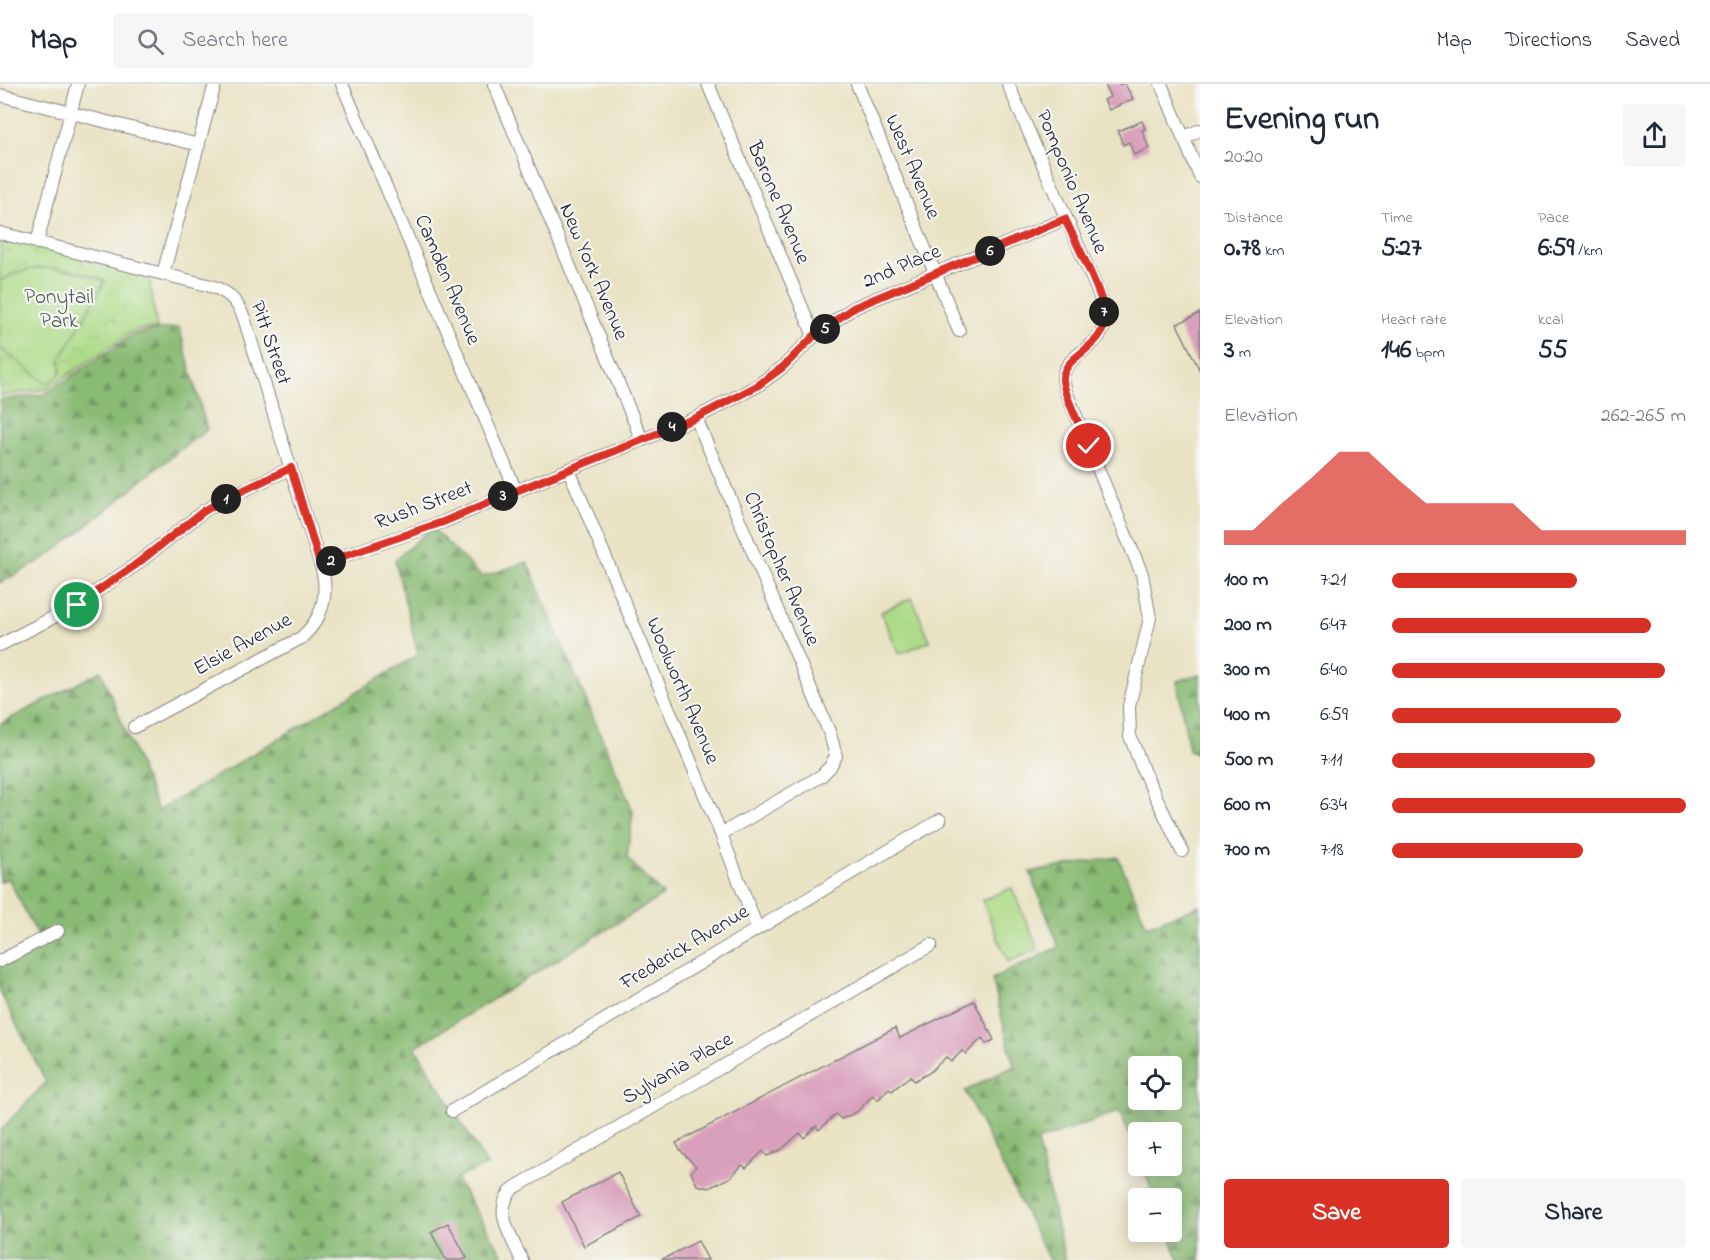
<!DOCTYPE html>
<meta charset="utf-8">
<style>
body{margin:0;font-family:"Indie Flower",sans-serif;background:#f6f6f7;color:#1f2937;height:100vh;display:flex;flex-direction:column;font-size:22px;white-space:nowrap}
*{box-sizing:border-box;margin:0}
p{font-size:20px;color:#747a83}
.icon{flex:none;width:33px;height:33px;fill:none;stroke:currentColor;stroke-width:2;stroke-linecap:round;stroke-linejoin:round}
.map{position:relative;flex:1;overflow:hidden}
.panel{display:flex;flex-direction:column;background:#fff;width:510px}
.panel>*{flex:none}
.fabs{position:absolute;left:1128px;top:972px;display:grid;gap:12px}
.fabs a{display:grid;place-items:center;width:54px;height:54px;border-radius:6px;background:#fff;box-shadow:0 3px 15px #0003;font-size:30px}
.pin{position:absolute;display:grid;place-items:center;width:51px;height:51px;color:#fff;margin:-26px;border:3px solid #fff;border-radius:50%;box-shadow:0 2px 6px #0007}
.km{position:absolute;width:30px;height:30px;margin:-15px;border-radius:50%;background:#222;color:#fff;font-size:16px;line-height:30px;text-align:center}
.round{display:grid;place-items:center;flex:none;width:63px;height:63px;border-radius:6px;background:#f6f6f7}
.summary{display:flex;align-items:center;justify-content:space-between;height:102px;padding:0 24px}
h1{font-size:33px;font-weight:700;line-height:45px}
.figures{display:grid;grid-template-columns:repeat(3,1fr);gap:9px;height:102px;padding:6px 24px}
.figures div{display:grid;align-content:center}
.figures b{font-size:26px;font-weight:700}
.figures small{font-size:16px;font-weight:400}
.figures p{font-size:16px}
.chart{height:168px;padding:12px 24px}
.chart p{display:flex;justify-content:space-between}
.chart svg{width:100%;height:108px;margin-top:6px;fill:#d93025;opacity:.7}
.action{display:flex;gap:12px;margin-top:auto;padding:12px 24px}
.action a{flex:1;height:69px;border-radius:6px;background:#d93025;color:#fff;font-size:24px;font-weight:700;line-height:69px;text-align:center}
.action a+a{background:#f6f6f7;color:#1f2937}
ul{padding:0 24px;list-style:none;font-size:20px}
li{display:grid;grid-template-columns:96px 72px 1fr;align-items:center;height:45px}
li i{height:15px;border-radius:8px;background:#d93025}
header{display:flex;align-items:center;gap:36px;box-sizing:border-box;height:84px;padding:0 30px;background:#fff;border-bottom:2px solid #e0e1e3}
header strong{font-size:28px}
nav{display:flex;gap:33px;margin-inline-start:auto;font-size:21px}
.search{width:420px;height:54px;background:#f6f6f7;display:flex;align-items:center;gap:15px;box-sizing:border-box;padding:0 21px;border-radius:6px;color:#747a83;font-size:22px}
main{display:flex;flex:1;min-height:0}
.map>svg:first-child{display:block}
</style>
<header>
<strong>Map</strong>
<div class="search"><svg class="icon" aria-label="search" viewBox="0 0 24 24"><circle cx="10" cy="10" r="6"/><path d="M15 15l6 6"/></svg>Search here</div>
<nav><a>Map</a><a>Directions</a><a>Saved</a></nav>
</header>
<main>
<div class="map">
<svg width="1200" height="1176" viewBox="0 0 1200 1176">
<defs>
<pattern id="forest-firs" width="22" height="20" patternUnits="userSpaceOnUse" patternTransform="scale(1.5)"><rect width="22" height="20" fill="#8abb74"/><path d="M5 1l3.5 6h-7zM16 11l3.5 6h-7z" fill="#709860"/></pattern>
<pattern id="park-crowns" width="20" height="18" patternUnits="userSpaceOnUse" patternTransform="scale(1.5)"><rect width="20" height="18" fill="#addb88"/><path d="M2 6a3 3 0 1 1 6 0M12 15a3 3 0 1 1 6 0" fill="none" stroke="#95bc76"/></pattern>
</defs>
<rect width="100%" height="100%" fill="#f6f6f2"/>
<filter id="ink" filterUnits="userSpaceOnUse"><feTurbulence type="fractalNoise" baseFrequency=".0167" numOctaves="2"/><feDisplacementMap in="SourceGraphic" scale="12" xChannelSelector="R" yChannelSelector="G"/><feConvolveMatrix kernelMatrix="1 2 1 2 8 2 1 2 1" color-interpolation-filters="sRGB"/></filter>
<filter id="wash" filterUnits="userSpaceOnUse"><feTurbulence type="fractalNoise" baseFrequency=".008" numOctaves="4" result="noise"/><feDisplacementMap in="SourceGraphic" scale="24" xChannelSelector="R" yChannelSelector="G"/><feGaussianBlur stdDeviation="1.35" result="paint"/><feColorMatrix in="noise" values="0 0 0 0 0 0 0 0 0 0 0 0 0 0 0 0 0 1.4 0 .05"/><feComposite in="paint" operator="in"/></filter>
<g filter="url(#wash)">
<rect width="100%" height="100%" fill="#e9e3c4"/>
<path fill="url(#forest-firs)" stroke="#566e58" stroke-width="1.5" fill-rule="evenodd" d="M 179,243 L 207,346 C 153,384 105,430 52,469 C 36,481 17,489 0,499 L 0,316 L 45,310 L 136,249 Z
M 432,444 L 482,493 L 527,478 L 633,727 L 627,774 L 663,811 L 415,963 L 487,1081 L 456,1095 L 503,1171 L 494,1176 L 0,1176 L 0,1047 L 46,998 L 0,908 L 0,876 L 40,856 L 8,794 L 0,798 L 0,640 L 101,587 L 158,727 L 418,571 L 395,476 Z
M 1200,590 L 1200,671 L 1189,666 L 1177,597 Z
M 1118,773 L 1147,842 L 1200,821 L 1200,1176 L 1179,1176 L 1168,1148 L 1172,1148 L 1172,1114 L 1155,1114 L 1142,1082 L 1172,1082 L 1172,1048 L 1138,1048 L 1138,1074 L 1120,1027 L 1037,1057 L 1065,1176 L 1049,1176 L 965,1007 L 1014,982 L 992,895 L 1059,863 L 1030,788 ZM 1172,982 L 1172,1016 L 1138,1016 L 1138,982 Z"/>
<path fill="url(#park-crowns)" stroke="#687e62" stroke-width="1.5" d="M 0,151 L 148,186 L 157,245 L 137,245 L 47,305 L 0,312 Z"/>
<path fill="#addb88" stroke="#687e62" stroke-width="1.5" d="M 37,184 C 62,184 82,187 105,197 L 60,276 C 63,289 60,291 49,299 L 45,298 L 0,264 L 0,197 L 15,189 Z
M 912,514 L 930,557 L 899,570 L 881,528 Z
M 1012,804 L 1038,865 L 1008,878 L 982,816 Z"/>
<g id="blocks">
<path fill="#d9a0bc" d="M 1105,0 L 1125,0 L 1133,15 L 1109,26 L 1104,16 L 1110,13 Z
M 1142,37 L 1145,45 L 1142,46 L 1149,64 L 1134,71 L 1129,58 L 1123,61 L 1118,47 Z
M 1200,229 L 1200,287 L 1177,240 Z
M 974,917 L 994,956 L 986,960 L 982,954 L 966,970 L 962,967 L 951,978 L 946,973 L 929,989 L 914,997 L 910,992 L 892,1007 L 889,1004 L 878,1016 L 873,1011 L 857,1028 L 848,1032 L 841,1035 L 836,1030 L 819,1046 L 816,1042 L 804,1054 L 800,1049 L 782,1065 L 774,1069 L 767,1072 L 763,1067 L 746,1084 L 742,1081 L 731,1093 L 709,1104 L 697,1101 L 691,1088 L 696,1082 L 680,1066 L 676,1059 L 895,944 L 900,954 Z
M 618,1088 L 641,1133 L 584,1162 L 562,1118 Z
M 448,1139 L 467,1174 L 463,1176 L 446,1176 L 431,1148 Z
M 698,1157 L 708,1176 L 661,1176 Z"/>
</g>
</g>
<g filter="url(#ink)">
<use href="#blocks" fill-opacity="0" stroke="#868280" stroke-width="1.5"/>
<g fill="none" stroke-linecap="round" stroke-linejoin="round">
<defs>
<path id="minor" d="M 342,0 L 516,407
M 494,0 L 642,356
M 708,0 L 814,252
M 857,0 L 959,247
M 1008,0 L 1100,212 C 1101,218 1104,225 1105,231 C 1108,262 1066,268 1063,293 C 1063,297 1065,304 1066,308 L 1142,490 L 1150,534 L 1129,622 L 1130,652 L 1143,686 L 1182,767
M 1161,0 L 1200,93
M 0,11 L 199,61
M 1183,54 L 1200,46
M 0,149 L 211,202 C 229,208 237,217 244,234 L 323,489 C 328,516 321,536 301,554 L 134,643
M 37,159 L 78,0
M 163,190 L 215,0
M 696,334 L 830,650 L 836,672 L 830,683 L 821,692 L 721,750
M 569,386 L 721,750 L 757,844
M 320,480 L 443,438 L 516,407 L 696,334 L 757,302 L 783,283 L 814,252 L 853,224 L 1065,135
M 0,561 L 77,521 L 134,482 L 204,427 L 227,414 L 291,384
M 0,877 L 58,847
M 452,1027 L 940,736
M 522,1176 C 512,1155 491,1124 514,1104 L 931,861"/>
</defs>
<use href="#minor" stroke="#868280" stroke-width="14"/>
<use href="#minor" stroke="#fff" stroke-width="12"/>
</g>
</g>
<g fill="none" stroke-linecap="round" stroke-linejoin="round" filter="url(#ink)">
<defs>
<path id="route" d="M 77,521 L 134,482 L 204,427 L 227,414 L 291,384 L 320,480 L 443,438 L 516,407 L 696,334 L 757,302 L 783,283 L 814,252 L 853,224 L 1065,135 C 1074,155 1106,215 1105,234 C 1104,264 1067,269 1063,293 C 1061,306 1083,348 1089,362"/>
</defs>
<use href="#route" stroke="#fff" stroke-width="12"/>
<use href="#route" stroke="#d93025" stroke-width="8"/>
</g>
<g text-anchor="middle" dominant-baseline="central" stroke-width="4.5" stroke-linejoin="round" paint-order="stroke">
<g font-size="21" fill="#22223b" stroke="#f6f6f2">
<text transform="translate(912 83) rotate(67)">West Avenue</text>
<text transform="translate(1071 98) rotate(67)">Pomponio Avenue</text>
<text transform="translate(778 119) rotate(67)">Barone Avenue</text>
<text transform="translate(902 183) rotate(-23)">2nd Place</text>
<text transform="translate(593 188) rotate(67)">New York Avenue</text>
<text transform="translate(447 196) rotate(67)">Camden Avenue</text>
<text transform="translate(270 259) rotate(71)">Pitt Street</text>
<text transform="translate(424 422) rotate(-21)">Rush Street</text>
<text transform="translate(781 485) rotate(67)">Christopher Avenue</text>
<text transform="translate(243 561) rotate(-29)">Elsie Avenue</text>
<text transform="translate(682 607) rotate(67)">Woolworth Avenue</text>
<text transform="translate(685 864) rotate(-31)">Frederick Avenue</text>
<text transform="translate(678 985) rotate(-30)">Sylvania Place</text>
</g>
<g font-size="21" fill="#4c5a52" stroke="#f6f6f2">
<text x="59" y="214">Ponytail<tspan x="59" dy="24">Park</tspan></text>
</g>
</g>
</svg>
<div class="fabs">
<a><svg class="icon" aria-label="locate" viewBox="0 0 24 24"><circle cx="12" cy="12" r="6"/><path d="M12 2v4M12 18v4M2 12h4M18 12h4"/></svg></a>
<a>+</a>
<a>−</a>
</div>
<div class="pin" style="left:77px;top:521px;background:#1e9e55"><svg class="icon" aria-label="arrive" viewBox="0 0 24 24"><path d="M6 21V4h12l-3 4 3 4H6"/></svg></div>
<div class="pin" style="left:1089px;top:362px;background:#d93025"><svg class="icon" aria-label="check" viewBox="0 0 24 24"><path d="M5 12l5 5 9-10"/></svg></div>
<b class="km" style="left:226px;top:415px">1</b>
<b class="km" style="left:331px;top:477px">2</b>
<b class="km" style="left:503px;top:412px">3</b>
<b class="km" style="left:672px;top:343px">4</b>
<b class="km" style="left:825px;top:245px">5</b>
<b class="km" style="left:990px;top:167px">6</b>
<b class="km" style="left:1104px;top:228px">7</b>
</div>
<section class="panel">
<div class="summary"><div><h1>Evening run</h1><p>20:20</p></div><a class="round"><svg class="icon" aria-label="share" viewBox="0 0 24 24"><path d="M12 15V3M7 8l5-5 5 5M5 13v7h14v-7"/></svg></a></div>
<div class="figures">
<div><p>Distance</p><b>0.78<small> km</small></b></div>
<div><p>Time</p><b>5:27</b></div>
<div><p>Pace</p><b>6:59<small> /km</small></b></div>
</div>
<div class="figures">
<div><p>Elevation</p><b>3<small> m</small></b></div>
<div><p>Heart rate</p><b>146<small> bpm</small></b></div>
<div><p>kcal</p><b>55</b></div>
</div>
<div class="chart"><p><span>Elevation</span>262–265 m</p>
<svg viewBox="0 0 160 44" preserveAspectRatio="none"><path d="M0 44V38L10 38L20 27L30 17L40 6L50 6L60 17L70 27L80 27L90 27L100 27L110 38L120 38L130 38L140 38L150 38L160 38V44z"/></svg>
</div>
<ul>
<li><b>100 m</b>7:21<i style="width:63%"></i></li>
<li><b>200 m</b>6:47<i style="width:88%"></i></li>
<li><b>300 m</b>6:40<i style="width:93%"></i></li>
<li><b>400 m</b>6:59<i style="width:78%"></i></li>
<li><b>500 m</b>7:11<i style="width:69%"></i></li>
<li><b>600 m</b>6:34<i style="width:100%"></i></li>
<li><b>700 m</b>7:18<i style="width:65%"></i></li>
</ul>
<div class="action"><a>Save</a><a>Share</a></div>
</section>
</main>
